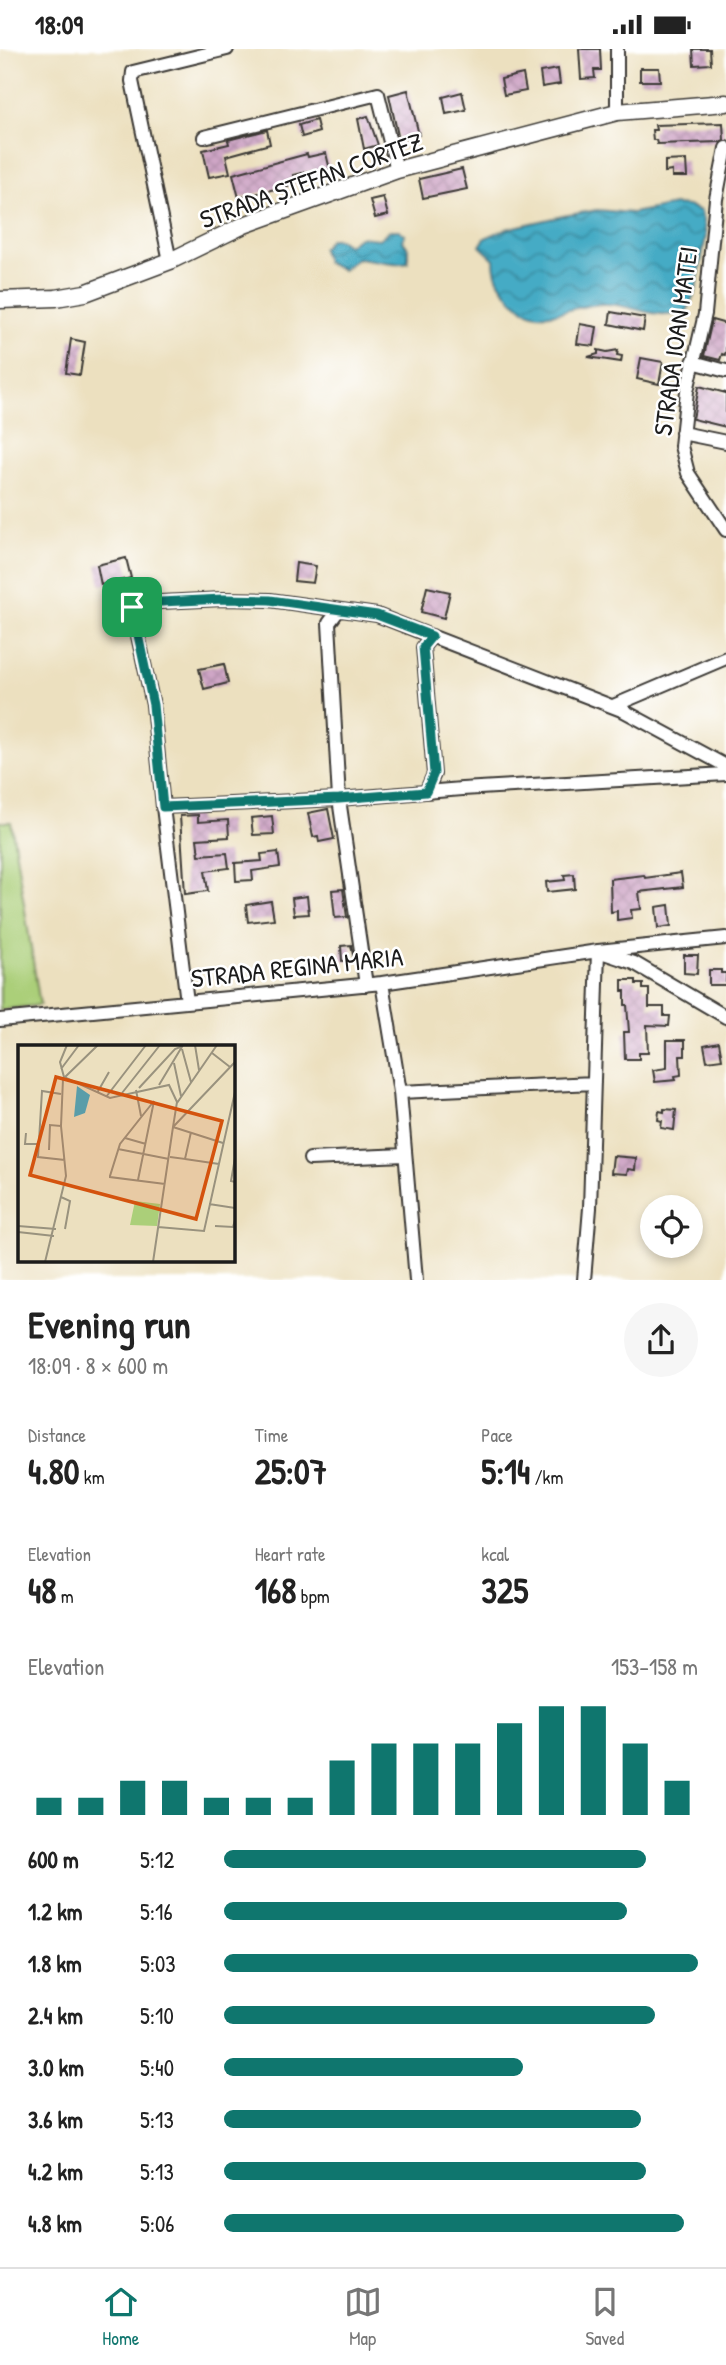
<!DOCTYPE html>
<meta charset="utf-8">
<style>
body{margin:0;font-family:"Patrick Hand",sans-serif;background:#f6f6f6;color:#222;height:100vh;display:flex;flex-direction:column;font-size:26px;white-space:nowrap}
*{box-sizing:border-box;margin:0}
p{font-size:23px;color:#767676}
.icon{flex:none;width:38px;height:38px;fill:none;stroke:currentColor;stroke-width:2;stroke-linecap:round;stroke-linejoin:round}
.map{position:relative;height:1231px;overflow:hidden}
.drawer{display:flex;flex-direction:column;background:#fff;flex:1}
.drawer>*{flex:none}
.tools{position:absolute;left:640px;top:1146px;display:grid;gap:14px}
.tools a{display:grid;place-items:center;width:63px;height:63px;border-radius:50%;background:#fff;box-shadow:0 4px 10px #0003;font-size:35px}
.pin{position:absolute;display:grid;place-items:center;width:60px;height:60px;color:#fff;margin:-30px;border-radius:14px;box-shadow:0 4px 10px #0006}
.round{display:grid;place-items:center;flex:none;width:74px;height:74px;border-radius:37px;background:#f6f6f6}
.headline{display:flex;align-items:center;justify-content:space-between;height:119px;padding:0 28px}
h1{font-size:38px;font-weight:700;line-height:52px}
.figures{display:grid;grid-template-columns:repeat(3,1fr);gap:10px;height:119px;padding:7px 28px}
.figures div{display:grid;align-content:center}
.figures b{font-size:35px;font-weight:700}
.figures small{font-size:19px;font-weight:400}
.figures p{font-size:19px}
.chart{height:196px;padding:14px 28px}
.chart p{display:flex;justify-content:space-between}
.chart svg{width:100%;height:126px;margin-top:7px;stroke:#0f766e;stroke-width:6}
ul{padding:0 28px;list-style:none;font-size:23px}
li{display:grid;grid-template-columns:112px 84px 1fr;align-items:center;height:52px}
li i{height:18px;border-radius:9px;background:#0f766e}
.status{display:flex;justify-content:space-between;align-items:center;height:49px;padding:0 35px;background:#fff;direction:ltr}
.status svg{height:19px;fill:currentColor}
.tab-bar{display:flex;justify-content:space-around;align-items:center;height:98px;border-top:2px solid #e0e0e0;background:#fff;font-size:19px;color:#767676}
.tab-bar a{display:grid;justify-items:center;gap:4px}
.tab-bar .on{color:#0f766e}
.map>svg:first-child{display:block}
</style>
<div class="status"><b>18:09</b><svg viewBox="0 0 49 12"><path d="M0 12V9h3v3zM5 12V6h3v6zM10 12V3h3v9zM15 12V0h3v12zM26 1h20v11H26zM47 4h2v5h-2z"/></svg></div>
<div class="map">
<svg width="726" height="1231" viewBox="0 0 726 1231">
<defs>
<pattern id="water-waves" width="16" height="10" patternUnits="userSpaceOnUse" patternTransform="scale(1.75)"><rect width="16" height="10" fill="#45abc5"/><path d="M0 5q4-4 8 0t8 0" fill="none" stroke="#398a9f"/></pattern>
<pattern id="building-cross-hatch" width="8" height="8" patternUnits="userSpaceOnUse" patternTransform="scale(1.75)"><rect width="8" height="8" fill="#cfa6c6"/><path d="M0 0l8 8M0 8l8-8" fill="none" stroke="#b18eaa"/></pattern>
</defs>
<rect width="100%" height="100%" fill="#fff"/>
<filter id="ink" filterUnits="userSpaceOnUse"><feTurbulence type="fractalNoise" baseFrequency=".0143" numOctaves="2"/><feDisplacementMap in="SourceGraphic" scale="14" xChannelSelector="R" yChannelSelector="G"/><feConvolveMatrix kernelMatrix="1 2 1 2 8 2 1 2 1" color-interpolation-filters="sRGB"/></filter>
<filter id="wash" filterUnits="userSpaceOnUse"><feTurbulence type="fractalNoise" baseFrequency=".00686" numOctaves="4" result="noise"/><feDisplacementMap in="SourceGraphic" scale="28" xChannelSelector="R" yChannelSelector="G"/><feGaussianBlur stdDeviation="1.57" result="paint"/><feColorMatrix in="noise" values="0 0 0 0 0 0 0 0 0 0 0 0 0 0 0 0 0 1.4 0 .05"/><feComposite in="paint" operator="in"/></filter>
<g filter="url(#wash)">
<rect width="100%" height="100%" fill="#ece0bf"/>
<path fill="#abcf79" stroke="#64764a" stroke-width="2" d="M 0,773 L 11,773 L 40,956 L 0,961 Z"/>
<path fill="url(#water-waves)" stroke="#306470" stroke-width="2" d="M 674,156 L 688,157 L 701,162 L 706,186 L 696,241 L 687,262 C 678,263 668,266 660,265 C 642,264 624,255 606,255 C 566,254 537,285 507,244 C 498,233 494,225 494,210 L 480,197 L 485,189 L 506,180 L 563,167 L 597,161 L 632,164 Z
M 390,181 L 399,181 L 405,186 L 402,191 L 408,199 L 408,213 C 396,217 371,210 357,209 L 342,221 L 326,213 L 322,200 L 330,190 L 339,190 L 348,196 L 359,188 L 379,190 Z"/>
<g id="blocks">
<path fill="url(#building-cross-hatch)" d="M 579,0 L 600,0 L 601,21 L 594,21 L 595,29 L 581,30 Z
M 693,0 L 710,0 L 711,15 L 694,16 Z
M 640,19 L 659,19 L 660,32 L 640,32 Z
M 558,20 L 560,35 L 542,38 L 540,23 Z
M 523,25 L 526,42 L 504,46 L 501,30 Z
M 408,41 L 419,86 L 399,91 L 389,46 Z
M 462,43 L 466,61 L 446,65 L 443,48 Z
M 368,67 L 378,96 L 364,100 L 358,70 Z
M 316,71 L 319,83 L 302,88 L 299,76 Z
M 723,74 L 724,91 L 720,93 L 657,95 L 656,91 L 653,91 L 652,81 L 656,81 L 655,76 Z
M 267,81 L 270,95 L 226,107 L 230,124 L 209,128 L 203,101 L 229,95 L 228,91 Z
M 326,104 L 330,121 L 315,124 L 314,121 L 293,126 L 295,135 L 239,149 L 233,125 L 307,105 L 308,108 Z
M 686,111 L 687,128 L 672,128 L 672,122 L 665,123 L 665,112 Z
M 462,120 L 467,140 L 423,149 L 419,130 Z
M 383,148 L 388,166 L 375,169 L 370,151 Z
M 611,263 L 645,269 L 643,282 L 609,275 Z
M 712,271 L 726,275 L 726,302 L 725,306 L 722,305 L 720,311 L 704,307 Z
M 580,275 L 597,278 L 594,297 L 577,295 Z
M 71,290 L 85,293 L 80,326 L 66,324 Z
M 598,301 L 607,303 L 618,301 L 617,306 L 622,307 L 621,313 L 588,308 L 598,305 Z
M 641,309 L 663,313 L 659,335 L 637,330 Z
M 699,337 L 726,344 L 726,378 L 693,370 Z
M 126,509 L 131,529 L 101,536 L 97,516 Z
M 296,514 L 316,517 L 313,534 L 294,532 Z
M 427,538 L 450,543 L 444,569 L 421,563 Z
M 224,615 L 228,634 L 204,640 L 199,620 Z
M 328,760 L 334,790 L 319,793 L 318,787 L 313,788 L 308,764 Z
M 198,766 L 198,773 L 228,771 L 229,788 L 197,790 L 199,806 L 227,804 L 229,819 L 205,822 L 208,842 L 185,845 L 180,767 Z
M 272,767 L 274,785 L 253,786 L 251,769 Z
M 278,803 L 280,818 L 252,822 L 253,831 L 236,832 L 235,814 L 262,812 L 261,805 Z
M 681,824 L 683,838 L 639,843 L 641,860 L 631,861 L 632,869 L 617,871 L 617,862 L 611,863 L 610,830 L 644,826 L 645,829 Z
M 574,825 L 575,840 L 547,843 L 546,833 L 565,831 L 564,826 Z
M 343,840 L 347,868 L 335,869 L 332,841 Z
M 307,847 L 309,865 L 294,866 L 292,849 Z
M 271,852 L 274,870 L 248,873 L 246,856 Z
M 669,856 L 671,877 L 658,879 L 656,858 Z
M 351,896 L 354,911 L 342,912 L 341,897 Z
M 684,906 L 698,906 L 697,925 L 684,924 Z
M 709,921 L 721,921 L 721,924 L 726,924 L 726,936 L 709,936 Z
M 622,931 L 636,931 L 636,935 L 643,935 L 643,940 L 649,940 L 649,958 L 664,958 L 664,967 L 670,967 L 669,977 L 647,976 L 648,1004 L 639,1004 L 639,1010 L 625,1010 L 624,983 L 629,983 L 627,956 L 625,956 L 625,942 L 622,942 Z
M 667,991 L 685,991 L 685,1007 L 680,1007 L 681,1026 L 675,1027 L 676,1031 L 655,1033 L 653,1021 L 667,1019 Z
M 719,993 L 722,1010 L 707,1012 L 704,996 Z
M 664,1060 L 676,1061 L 674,1081 L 661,1079 L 662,1072 L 658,1071 L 659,1062 L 664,1063 Z
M 613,1107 L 636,1109 L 635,1121 L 628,1120 L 627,1125 L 611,1124 Z"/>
</g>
</g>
<g filter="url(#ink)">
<use href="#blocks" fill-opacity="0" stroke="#3b3934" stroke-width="2"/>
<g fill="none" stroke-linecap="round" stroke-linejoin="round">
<defs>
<path id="street" d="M 617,0 L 617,63
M 204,88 L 378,45 L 397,121
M 726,99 L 716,150 L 705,265 L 687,342 L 681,397 L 688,424 L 726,481
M 170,212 L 132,32 L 133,23 L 227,0
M 693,313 L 726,322
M 682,384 L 726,393
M 338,562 L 329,574 L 339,750 L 366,936
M 613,657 L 726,609
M 426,743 L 434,725 L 423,598 L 432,587
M 163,758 L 339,750 L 462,740 L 726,725
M 382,934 L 400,1043 L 594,1034
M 187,953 L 163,758 L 153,656 L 132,559 L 140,554 L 223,550 L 270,551 L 377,566 L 624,662 L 726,717
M 0,971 L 382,934 L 598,902 L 634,914 L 726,968
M 400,1043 L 416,1231
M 310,1110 L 405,1106
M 584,1231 L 590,1159 L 598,902 L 726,889"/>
<path id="secondary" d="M 0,251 L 56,249 L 85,244 L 170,212 L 244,176 L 397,121 L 617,63 L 726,54"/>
</defs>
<use href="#street" stroke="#3b3934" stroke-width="16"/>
<use href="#secondary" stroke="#3b3934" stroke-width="19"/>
<use href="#street" stroke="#fff" stroke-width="12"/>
<use href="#secondary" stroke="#fff" stroke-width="16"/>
</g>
</g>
<g fill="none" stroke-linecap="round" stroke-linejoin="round" filter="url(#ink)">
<defs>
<path id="route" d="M 223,550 L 270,551 L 377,566 L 432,587 L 423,598 L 434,724 L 426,743 L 339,750 L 163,758 L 153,656 L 132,558 L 140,554 Z"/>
</defs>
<use href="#route" stroke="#fff" stroke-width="14"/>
<use href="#route" stroke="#0f766e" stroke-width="9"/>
</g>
<g text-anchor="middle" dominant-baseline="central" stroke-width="5" stroke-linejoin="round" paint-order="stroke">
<g font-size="26" fill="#1c1c1c" stroke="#fff">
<text transform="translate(311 131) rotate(-20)">STRADA ȘTEFAN CORTEZ</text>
<text transform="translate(675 292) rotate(-82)">STRADA IOAN MATEI</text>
<text transform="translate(297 918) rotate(-6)">STRADA REGINA MARIA</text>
</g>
</g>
<g transform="translate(18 996)">
<rect width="217" height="217" fill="#ece0bf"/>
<path d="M 117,156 L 142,159 L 139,181 L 112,180 Z" fill="#abcf79"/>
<path d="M 59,41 L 72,50 L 67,68 L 56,72 Z" fill="#45abc5"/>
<path fill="none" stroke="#99927e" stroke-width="2" d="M 177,0 L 181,25M 164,4 L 173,37M 194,8 L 212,22M 156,18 L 163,51M 43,24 L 61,0M 46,32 L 92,53 L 151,40 L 159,57 L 155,82 L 205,98M 46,32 L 42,17 L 49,0M 141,40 L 165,0M 121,43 L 157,4 L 165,1M 118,45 L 123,71M 79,48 L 91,27M 104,48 L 142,0M 43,49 L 24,46 L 20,112 L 47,115M 88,52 L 128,0M 159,58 L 199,0M 8,88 L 7,99 L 20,99M 107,93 L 128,99M 100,104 L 151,114M 31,105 L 32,80 L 43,81M 152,112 L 167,114 L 173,87M 217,113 L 213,136 L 217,137M 167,114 L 201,119M 120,135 L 136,56 L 102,99 L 92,131 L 92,132 L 147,139M 43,152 L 52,156 L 47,184M 191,159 L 217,163M 0,181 L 38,184M 197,181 L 215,182 L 217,175M 140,182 L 186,186 L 217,47M 0,187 L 36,191M 27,217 L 48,131 L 43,81 L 45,34 L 80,0M 135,217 L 155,82 L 217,17"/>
<path fill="#d4530e" fill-opacity="0.15" stroke="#d4530e" stroke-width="3.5" d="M 38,32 L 204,76 L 178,174 L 12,130 Z"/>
<rect width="217" height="217" fill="none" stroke="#1c1c1c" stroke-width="3.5"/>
</g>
</svg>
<div class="tools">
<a><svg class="icon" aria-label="locate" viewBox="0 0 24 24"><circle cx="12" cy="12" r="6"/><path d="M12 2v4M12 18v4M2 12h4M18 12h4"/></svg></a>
</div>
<div class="pin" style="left:132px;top:558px;background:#1e9e55"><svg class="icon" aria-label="arrive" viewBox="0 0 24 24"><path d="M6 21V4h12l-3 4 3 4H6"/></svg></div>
</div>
<section class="drawer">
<div class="headline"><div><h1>Evening run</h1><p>18:09 · 8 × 600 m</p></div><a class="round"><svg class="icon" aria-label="share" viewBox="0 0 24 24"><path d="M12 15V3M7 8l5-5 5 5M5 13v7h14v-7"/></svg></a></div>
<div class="figures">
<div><p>Distance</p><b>4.80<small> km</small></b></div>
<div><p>Time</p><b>25:07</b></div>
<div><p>Pace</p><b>5:14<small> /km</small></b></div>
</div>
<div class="figures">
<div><p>Elevation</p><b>48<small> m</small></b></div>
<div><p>Heart rate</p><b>168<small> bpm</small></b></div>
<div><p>kcal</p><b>325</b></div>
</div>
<div class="chart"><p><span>Elevation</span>153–158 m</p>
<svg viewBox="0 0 160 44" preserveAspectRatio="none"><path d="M5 44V38M15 44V38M25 44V32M35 44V32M45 44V38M55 44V38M65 44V38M75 44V25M85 44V19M95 44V19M105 44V19M115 44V12M125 44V6M135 44V6M145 44V19M155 44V32"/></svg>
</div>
<ul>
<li><b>600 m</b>5:12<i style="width:89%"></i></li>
<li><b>1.2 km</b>5:16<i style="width:85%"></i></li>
<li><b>1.8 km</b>5:03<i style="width:100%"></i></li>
<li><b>2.4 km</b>5:10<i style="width:91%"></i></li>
<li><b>3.0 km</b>5:40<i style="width:63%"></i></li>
<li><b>3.6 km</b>5:13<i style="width:88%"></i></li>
<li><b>4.2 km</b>5:13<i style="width:89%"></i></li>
<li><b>4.8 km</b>5:06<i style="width:97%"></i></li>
</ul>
</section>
<nav class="tab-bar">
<a class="on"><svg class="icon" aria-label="home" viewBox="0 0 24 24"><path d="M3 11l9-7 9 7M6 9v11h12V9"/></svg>Home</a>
<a><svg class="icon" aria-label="map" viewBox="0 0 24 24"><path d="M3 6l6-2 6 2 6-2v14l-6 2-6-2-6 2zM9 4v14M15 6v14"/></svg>Map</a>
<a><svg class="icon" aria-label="saved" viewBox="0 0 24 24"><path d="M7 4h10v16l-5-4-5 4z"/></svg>Saved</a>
</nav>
